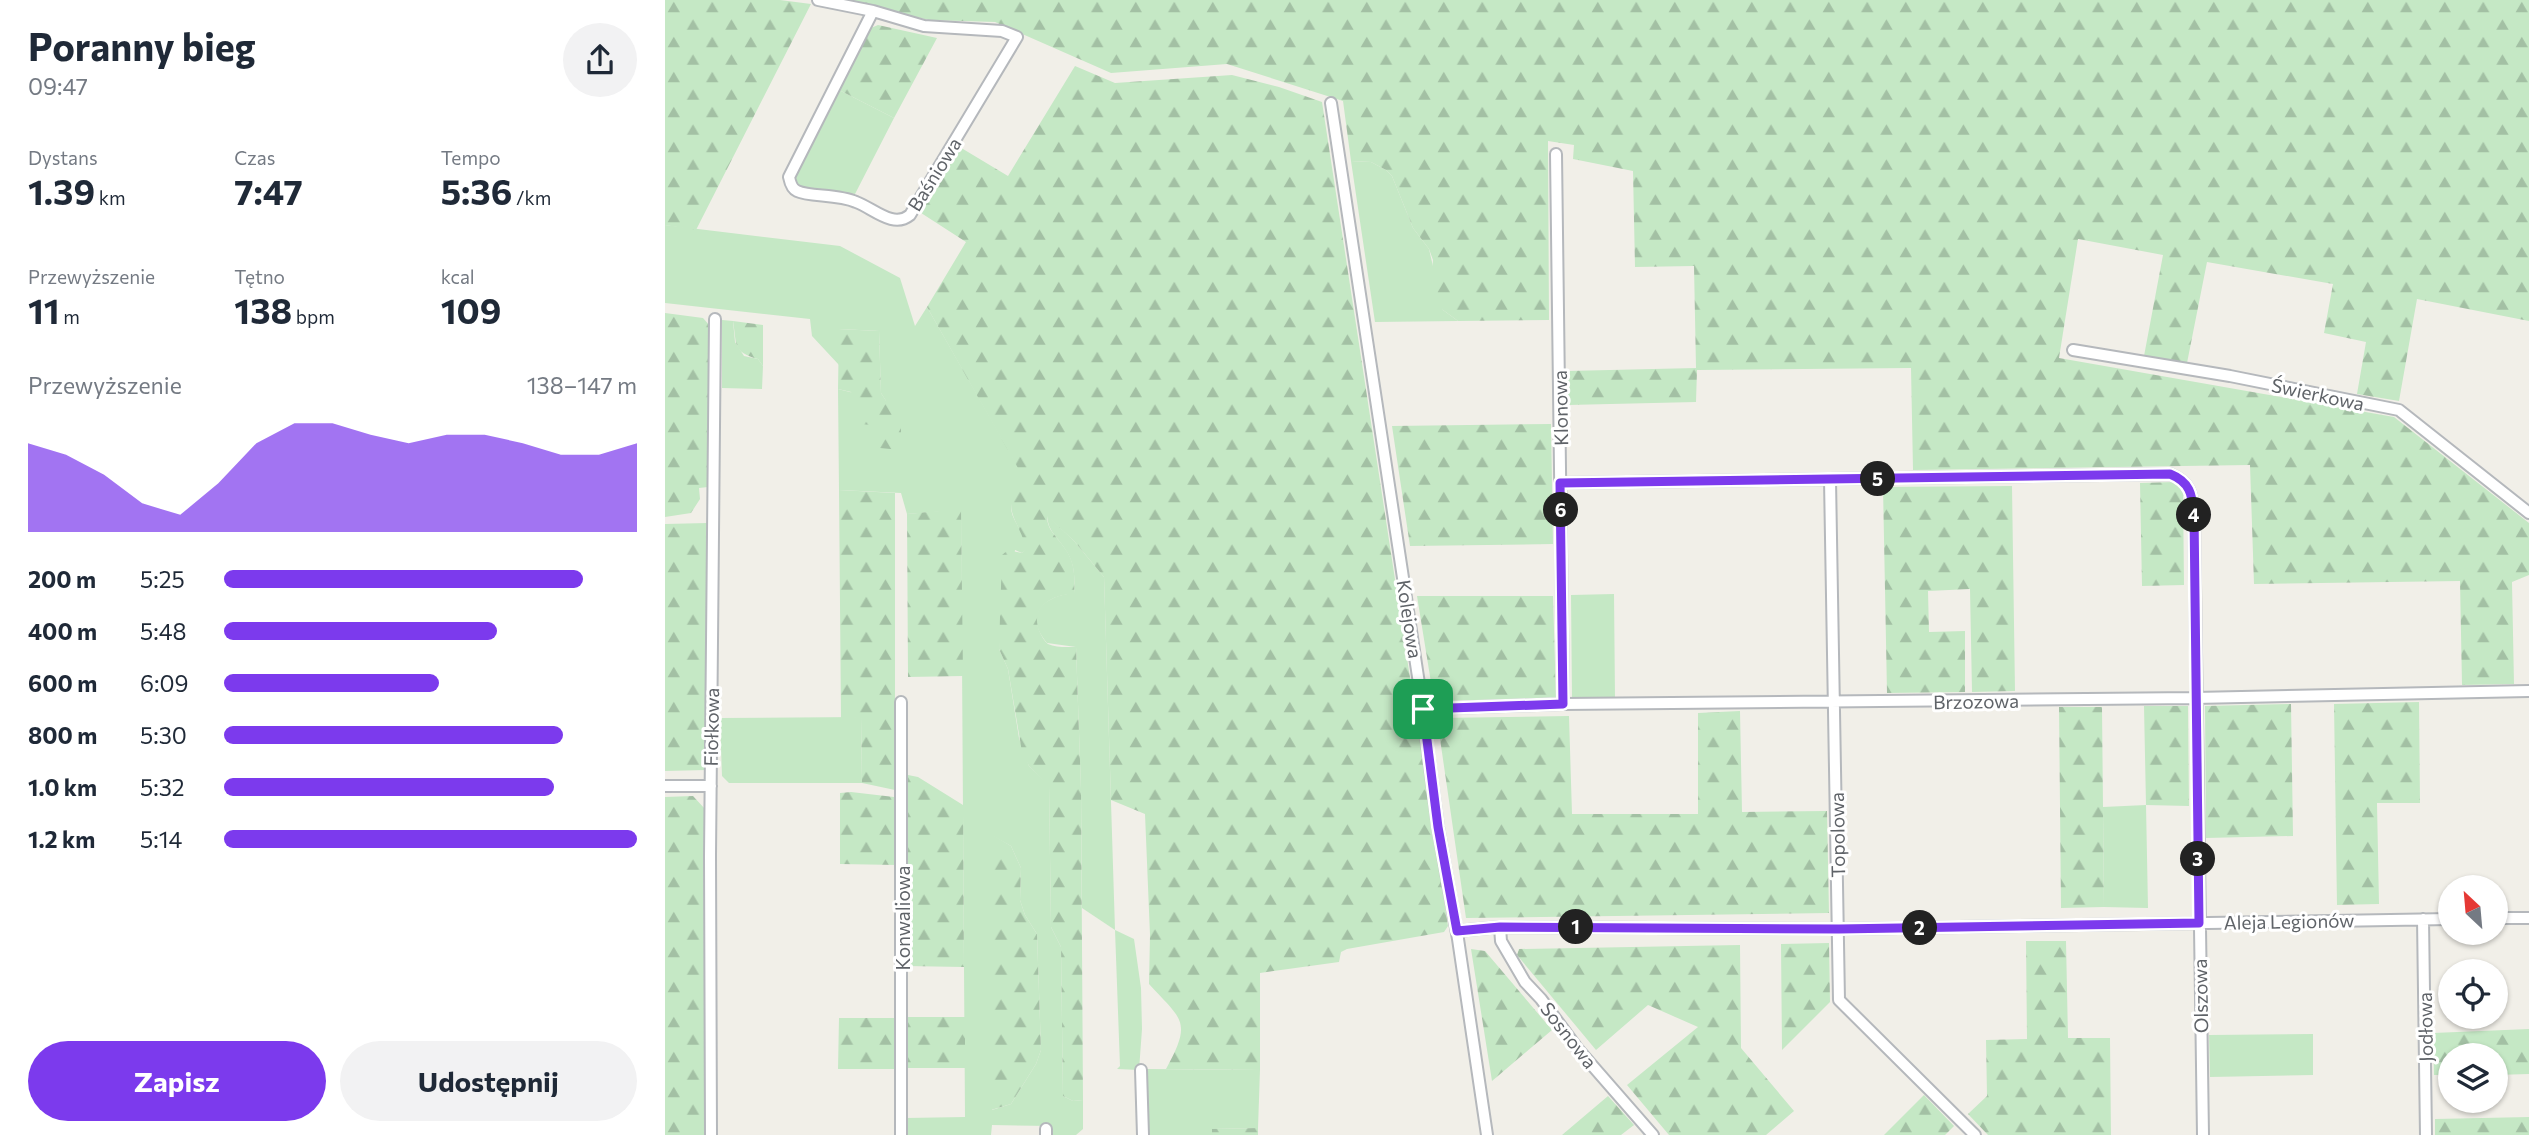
<!DOCTYPE html>
<html lang="pl">
<meta charset="utf-8">
<style>
body{margin:0;font-family:Commissioner,sans-serif;background:#f2f2f3;color:#1f2937;height:100vh;display:flex;flex-direction:column;font-size:26px;white-space:nowrap}
*{box-sizing:border-box;margin:0}
p{font-size:23px;color:#747a83}
.icon{flex:none;width:38px;height:38px;fill:none;stroke:currentColor;stroke-width:2;stroke-linecap:round;stroke-linejoin:round}
.map{position:relative;flex:1;overflow:hidden}
.panel{display:flex;flex-direction:column;background:#fff;width:665px}
.panel>*{flex:none}
.needle{width:46px;rotate:334deg}
.tools{position:absolute;left:1773px;top:875px;display:grid;gap:14px}
.tools a{display:grid;place-items:center;width:70px;height:70px;border-radius:50%;background:#fff;box-shadow:0 2px 5px #0004;font-size:35px}
.pin{position:absolute;display:grid;place-items:center;width:60px;height:60px;color:#fff;margin:-30px;border-radius:14px;box-shadow:0 4px 10px #0006}
.km{position:absolute;width:35px;height:35px;margin:-18px;border-radius:50%;background:#222;color:#fff;font-size:19px;line-height:35px;text-align:center}
.round{display:grid;place-items:center;flex:none;width:74px;height:74px;border-radius:37px;background:#f2f2f3}
.summary{display:flex;align-items:center;justify-content:space-between;height:119px;padding:0 28px}
h1{font-size:38px;font-weight:700;line-height:52px}
.figures{display:grid;grid-template-columns:repeat(3,1fr);gap:10px;height:119px;padding:7px 28px}
.figures div{display:grid;align-content:center}
.figures b{font-size:35px;font-weight:700}
.figures small{font-size:19px;font-weight:400}
.figures p{font-size:19px}
.chart{height:196px;padding:14px 28px}
.chart p{display:flex;justify-content:space-between}
.chart svg{width:100%;height:126px;margin-top:7px;fill:#7c3aed;opacity:.7}
.primary-button{display:flex;gap:14px;margin-top:auto;padding:14px 28px}
.primary-button a{flex:1;height:80px;border-radius:42px;background:#7c3aed;color:#fff;font-size:28px;font-weight:700;line-height:80px;text-align:center}
.primary-button a+a{background:#f2f2f3;color:#1f2937}
ul{padding:0 28px;list-style:none;font-size:23px}
li{display:grid;grid-template-columns:112px 84px 1fr;align-items:center;height:52px}
li i{height:18px;border-radius:9px;background:#7c3aed}
main{display:flex;flex:1;min-height:0}
.map>svg:first-child{display:block}
</style>
<main>
<section class="panel">
<div class="summary"><div><h1>Poranny bieg</h1><p>09:47</p></div><a class="round"><svg class="icon" aria-label="share" viewBox="0 0 24 24"><path d="M12 15V3M7 8l5-5 5 5M5 13v7h14v-7"/></svg></a></div>
<div class="figures">
<div><p>Dystans</p><b>1.39<small> km</small></b></div>
<div><p>Czas</p><b>7:47</b></div>
<div><p>Tempo</p><b>5:36<small> /km</small></b></div>
</div>
<div class="figures">
<div><p>Przewyższenie</p><b>11<small> m</small></b></div>
<div><p>Tętno</p><b>138<small> bpm</small></b></div>
<div><p>kcal</p><b>109</b></div>
</div>
<div class="chart"><p><span>Przewyższenie</span>138–147 m</p>
<svg viewBox="0 0 160 44" preserveAspectRatio="none"><path d="M0 44V13L10 17L20 24L30 34L40 38L50 27L60 13L70 6L80 6L90 10L100 13L110 10L120 10L130 13L140 17L150 17L160 13V44z"/></svg>
</div>
<ul>
<li><b>200 m</b>5:25<i style="width:87%"></i></li>
<li><b>400 m</b>5:48<i style="width:66%"></i></li>
<li><b>600 m</b>6:09<i style="width:52%"></i></li>
<li><b>800 m</b>5:30<i style="width:82%"></i></li>
<li><b>1.0 km</b>5:32<i style="width:80%"></i></li>
<li><b>1.2 km</b>5:14<i style="width:100%"></i></li>
</ul>
<div class="primary-button"><a>Zapisz</a><a>Udostępnij</a></div>
</section>
<div class="map">
<svg width="1864" height="1135" viewBox="0 0 1864 1135">
<defs>
<pattern id="forest-firs" width="22" height="20" patternUnits="userSpaceOnUse" patternTransform="scale(1.75)"><rect width="22" height="20" fill="#c5e8c5"/><path d="M5 1l3.5 6h-7zM16 11l3.5 6h-7z" fill="#a3c0a4"/></pattern>
</defs>
<rect width="100%" height="100%" fill="#f1efe8"/>
<path fill="#c5e8c5" fill-rule="evenodd" d="M 174,90 L 229,118 L 190,194 L 134,186 L 128,178 Z
M 686,161 L 706,162 L 721,170 L 727,176 L 748,228 L 764,249 L 778,310 L 793,321 L 710,322 Z
M 0,225 L 175,246 L 235,278 L 250,326 L 262,307 L 363,484 C 330,512 355,517 362,549 L 357,553 L 350,550 L 334,649 L 343,669 L 354,738 L 364,766 L 384,785 L 386,927 L 396,947 L 398,1096 L 408,1101 L 418,1100 L 418,1129 L 411,1135 L 386,1135 L 386,1126 L 327,1125 L 326,1135 L 241,1135 L 241,1118 L 300,1117 L 296,510 L 242,514 L 236,493 L 174,490 L 173,389 L 221,401 L 216,393 L 214,331 L 174,329 L 174,365 L 147,336 L 145,319 L 0,303 ZM 326,835 L 346,846 L 356,868 L 355,900 L 360,915 L 372,934 L 376,1050 L 371,1064 L 346,1104 L 327,1110 Z
M 57,320 L 68,321 L 70,342 L 79,356 L 93,359 L 98,366 L 97,389 L 57,388 Z
M 382,515 L 409,541 L 439,577 L 450,930 L 469,939 L 476,988 L 477,1029 L 474,1070 L 452,1069 L 455,1066 L 450,930 L 417,908 L 416,789 L 411,647 L 382,643 C 358,615 378,596 409,593 C 410,578 410,563 400,549 C 392,536 383,532 382,515 Z
M 949,594 L 950,698 L 907,699 L 906,595 Z
M 196,717 L 197,783 L 64,783 L 57,776 L 55,718 Z
M 1481,805 L 1483,908 L 1439,907 L 1438,807 Z
M 1648,1034 L 1648,1075 L 1545,1077 L 1544,1035 Z
M 481,1069 L 595,1070 L 593,1128 L 547,1129 L 547,1135 L 482,1135 Z"/>
<path fill="url(#forest-firs)" d="M 0,0 L 115,0 L 146,4 L 31,230 L 0,225 Z
M 178,0 L 1864,0 L 1864,321 L 1752,299 L 1734,401 L 1692,394 L 1701,342 L 1659,333 L 1668,284 L 1542,262 L 1522,363 L 1479,356 L 1498,255 L 1413,239 L 1394,358 L 1729,417 L 1864,523 L 1864,575 L 1847,582 L 1849,684 L 1797,685 L 1795,581 L 1589,584 L 1585,465 L 1248,470 L 1246,368 L 1032,370 L 1031,402 L 903,405 L 902,371 L 1031,368 L 1029,266 L 970,267 L 968,171 L 908,159 L 909,145 L 883,141 L 884,320 L 793,321 L 778,310 L 770,299 L 766,287 L 768,260 L 764,249 L 748,228 L 727,176 L 721,170 L 706,162 L 686,161 L 678,101 L 562,64 L 446,73 L 330,22 L 264,20 Z
M 213,25 L 272,38 L 229,118 L 174,90 L 206,28 Z
M 410,66 L 450,83 L 567,75 L 614,87 L 657,102 L 783,926 L 779,932 L 682,949 L 676,952 L 674,962 L 595,973 L 595,1070 L 501,1069 C 527,1021 518,1021 484,984 L 485,935 L 480,814 L 446,800 L 439,577 L 409,541 L 382,516 C 382,531 393,537 401,550 C 410,563 410,578 409,594 C 388,594 365,607 374,630 C 376,635 379,641 383,644 C 391,648 403,647 411,647 L 416,789 L 418,1100 L 408,1101 L 398,1096 L 396,947 L 386,927 L 384,786 L 364,766 L 357,752 L 343,669 L 334,649 L 337,555 L 343,550 L 357,553 L 361,549 C 356,522 330,505 362,484 L 262,307 L 301,242 L 253,211 L 293,146 L 343,176 Z
M 0,313 L 38,318 L 45,326 L 43,487 L 34,488 L 35,499 L 26,513 L 0,517 Z
M 68,321 L 98,325 L 98,366 L 93,359 C 67,352 72,344 68,321 Z
M 174,329 L 214,331 L 216,393 L 236,424 L 236,450 L 215,448 L 215,426 L 196,424 L 186,392 L 173,389 Z
M 886,424 L 888,544 L 745,546 L 727,426 Z
M 1509,482 L 1518,490 L 1519,585 L 1477,586 L 1475,483 Z
M 1347,486 L 1350,691 L 1307,692 L 1305,589 L 1263,591 L 1264,632 L 1300,631 L 1300,692 L 1222,693 L 1218,487 Z
M 174,490 L 230,493 L 230,790 L 197,783 L 196,717 L 176,719 Z
M 296,509 L 298,676 L 243,677 L 242,514 Z
M 42,523 L 41,770 L 0,771 L 0,524 Z
M 752,596 L 888,596 L 891,698 L 769,701 Z
M 1754,702 L 1755,803 L 1712,803 L 1714,904 L 1672,905 L 1669,704 Z
M 1626,704 L 1628,836 L 1541,838 L 1540,706 Z
M 1479,706 L 1523,706 L 1524,806 L 1481,805 Z
M 1394,707 L 1437,707 L 1439,907 L 1396,908 Z
M 1075,711 L 1077,812 L 1162,811 L 1164,913 L 801,918 L 772,718 L 904,716 L 907,814 L 1033,814 L 1033,713 Z
M 243,775 L 253,777 L 298,805 L 299,967 L 241,966 Z
M 186,792 L 229,797 L 232,802 L 232,865 L 175,864 L 175,793 Z
M 28,796 L 40,809 L 39,1135 L 0,1135 L 0,797 Z
M 326,834 L 346,846 L 356,868 L 355,900 L 360,915 L 372,934 L 376,1050 L 371,1064 L 346,1104 L 326,1110 Z
M 1361,941 L 1401,941 L 1403,1038 L 1445,1038 L 1446,1135 L 1323,1135 L 1303,1114 L 1322,1096 L 1321,1040 L 1362,1039 Z
M 1164,943 L 1165,1002 L 1117,1050 L 1116,944 Z
M 1075,945 L 1076,1048 L 1129,1111 L 1101,1135 L 1004,1135 L 962,1085 L 1033,1027 L 983,1005 L 931,1050 L 852,955 L 854,949 Z
M 806,949 L 820,951 L 887,1030 L 827,1081 Z
M 241,1017 L 300,1017 L 300,1068 L 241,1068 Z
M 174,1018 L 232,1018 L 231,1069 L 173,1069 Z
M 1864,1029 L 1864,1074 L 1831,1075 L 1830,1055 L 1785,1055 L 1785,1075 L 1769,1075 L 1768,1033 Z
M 1259,1095 L 1289,1126 L 1280,1135 L 1219,1135 Z
M 943,1096 L 969,1125 L 956,1135 L 897,1135 Z
M 1864,1117 L 1864,1135 L 1770,1135 L 1770,1119 Z
M 593,1128 L 593,1135 L 547,1135 L 547,1129 Z"/>
<g fill="none" stroke-linecap="round" stroke-linejoin="round">
<defs>
<path id="street" d="M 153,0 L 208,11 L 259,26 L 337,31 L 352,37 L 245,215 C 228,229 208,208 191,202 C 173,194 144,197 132,191 C 127,189 125,182 124,177 L 208,11
M 666,103 L 755,690 L 773,827 L 793,939 L 822,1135
M 891,154 L 898,704
M 1408,350 L 1565,376 L 1734,410 L 1864,513
M 1165,480 L 1174,1000 L 1310,1135
M 895,483 L 1505,474 C 1525,482 1527,494 1529,514 L 1538,1135
M 236,702 L 236,1135
M 758,709 L 898,704 L 1530,698 L 1864,691
M 0,786 L 46,786
M 1830,918 L 1864,918
M 1758,919 L 1761,1135
M 835,927 L 836,941 L 860,982 L 876,999 L 912,1048 L 988,1135
M 792,931 L 835,927 L 1174,929 L 1785,919
M 476,1070 L 478,1135
M 381,1129 L 381,1135
M 46,1135 L 45,856 L 50,319"/>
</defs>
<use href="#street" stroke="#b5b8bc" stroke-width="14"/>
<use href="#street" stroke="#fff" stroke-width="10"/>
</g>
<g fill="none" stroke-linecap="round" stroke-linejoin="round">
<defs>
<path id="route" d="M 1505,474 C 1525,482 1527,494 1529,514 L 1534,923 L 1174,929 L 835,927 L 792,931 L 773,827 L 758,709 L 898,704 L 895,483 Z"/>
</defs>
<use href="#route" stroke="#fff" stroke-width="14"/>
<use href="#route" stroke="#7c3aed" stroke-width="9"/>
</g>
<g text-anchor="middle" dominant-baseline="central" stroke-width="6" stroke-linejoin="round" paint-order="stroke">
<g font-size="19" fill="#5f6368" stroke="#fff">
<text transform="translate(269 174) rotate(-58)">Baśniowa</text>
<text transform="translate(1653 394) rotate(12)">Świerkowa</text>
<text transform="translate(895 408) rotate(-91)">Klonowa</text>
<text transform="translate(745 619) rotate(81)">Kolejowa</text>
<text transform="translate(1311 701) rotate(-1)">Brzozowa</text>
<text transform="translate(46 727) rotate(-89)">Fiołkowa</text>
<text transform="translate(1172 835) rotate(-91)">Topolowa</text>
<text transform="translate(237 918) rotate(-90)">Konwaliowa</text>
<text transform="translate(1624 921) rotate(-1)">Aleja Legionów</text>
<text transform="translate(1535 996) rotate(-91)">Olszowa</text>
<text transform="translate(1760 1027) rotate(-91)">Jodłowa</text>
<text transform="translate(904 1035) rotate(52)">Sosnowa</text>
</g>
</g>
</svg>
<div class="tools">
<a><svg class="needle" viewBox="-14 -14 28 28"><path d="M0-13l5 13h-10z" fill="#e53935"/><path d="M0 13l5-13h-10z" fill="#747a83"/></svg></a>
<a><svg class="icon" aria-label="locate" viewBox="0 0 24 24"><circle cx="12" cy="12" r="6"/><path d="M12 2v4M12 18v4M2 12h4M18 12h4"/></svg></a>
<a><svg class="icon" aria-label="layers" viewBox="0 0 24 24"><path d="M12 4l9 5-9 5-9-5zM3 14l9 5 9-5"/></svg></a>
</div>
<div class="pin" style="left:758px;top:709px;background:#1e9e55"><svg class="icon" aria-label="arrive" viewBox="0 0 24 24"><path d="M6 21V4h12l-3 4 3 4H6"/></svg></div>
<b class="km" style="left:911px;top:927px">1</b>
<b class="km" style="left:1255px;top:928px">2</b>
<b class="km" style="left:1533px;top:859px">3</b>
<b class="km" style="left:1529px;top:515px">4</b>
<b class="km" style="left:1213px;top:479px">5</b>
<b class="km" style="left:896px;top:510px">6</b>
</div>
</main>
